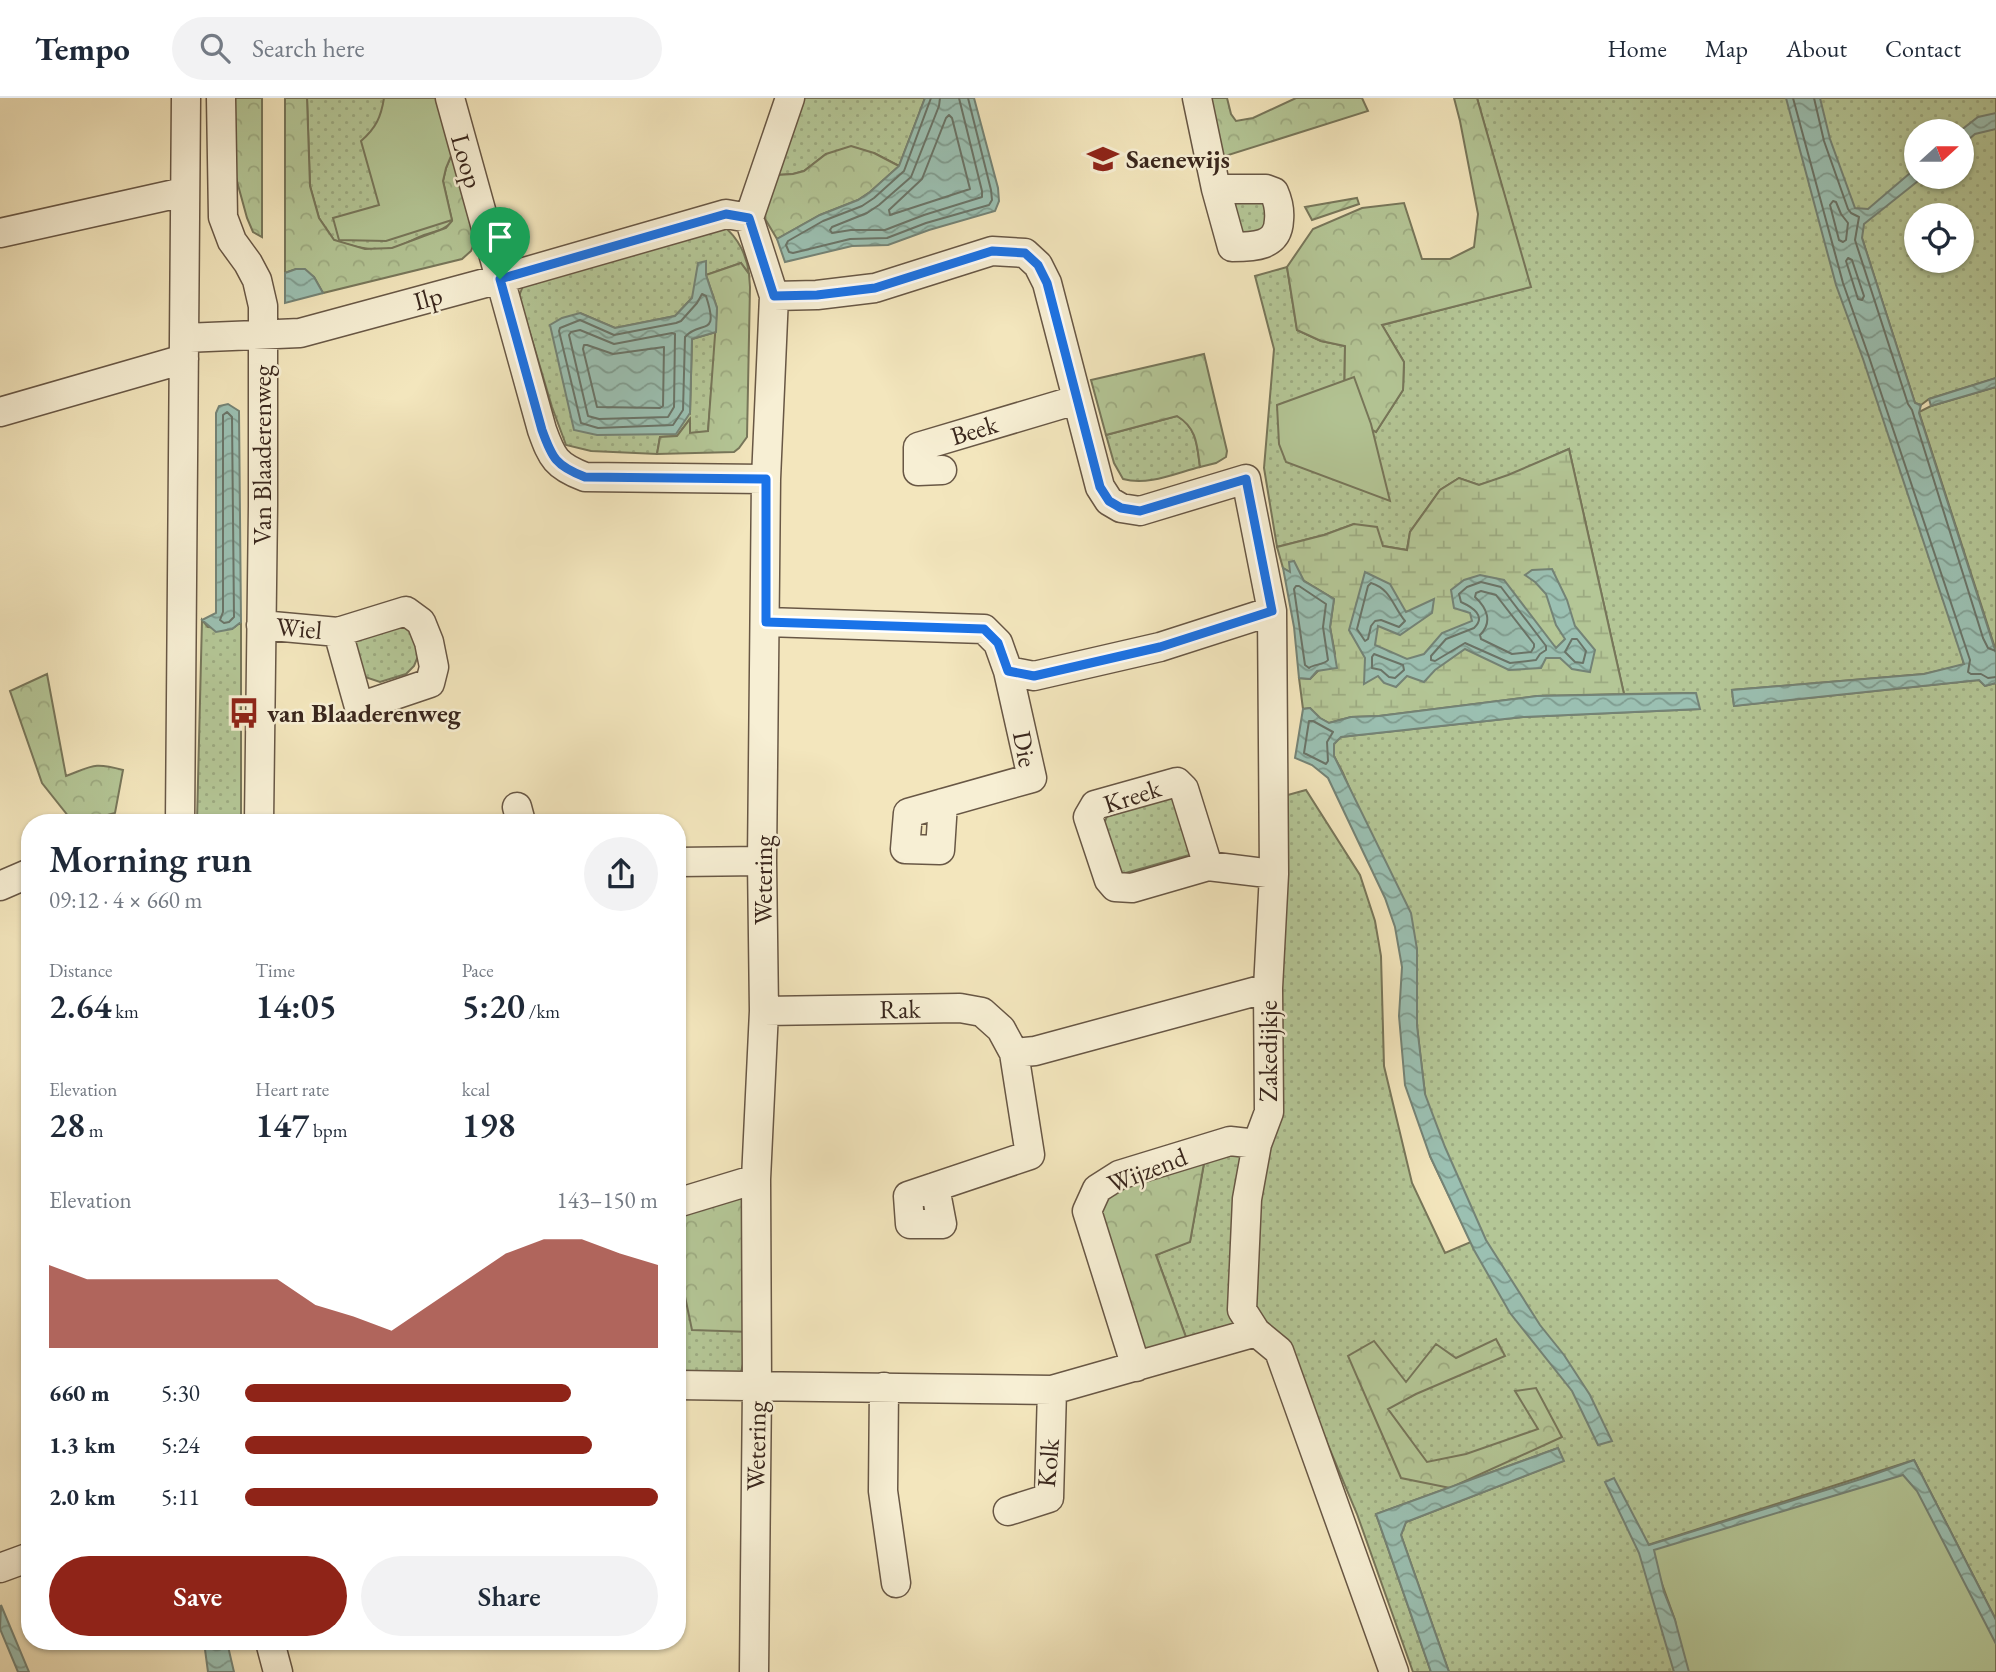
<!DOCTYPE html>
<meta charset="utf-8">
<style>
body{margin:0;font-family:"EB Garamond",serif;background:#f2f2f3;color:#1f2937;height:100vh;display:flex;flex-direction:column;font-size:26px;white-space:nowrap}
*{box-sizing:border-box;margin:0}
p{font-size:23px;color:#747a83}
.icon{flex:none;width:38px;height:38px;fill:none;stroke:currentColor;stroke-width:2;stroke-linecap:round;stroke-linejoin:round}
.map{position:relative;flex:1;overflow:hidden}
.details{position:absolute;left:21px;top:716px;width:665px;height:836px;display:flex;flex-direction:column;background:#fff;border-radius:28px;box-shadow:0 2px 5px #0004}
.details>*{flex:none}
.needle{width:46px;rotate:69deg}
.buttons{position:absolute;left:1904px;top:21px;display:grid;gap:14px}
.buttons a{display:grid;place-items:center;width:70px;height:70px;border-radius:50%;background:#fff;box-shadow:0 2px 5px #0004;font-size:35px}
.pin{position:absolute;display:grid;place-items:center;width:60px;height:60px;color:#fff;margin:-72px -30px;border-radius:50% 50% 50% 0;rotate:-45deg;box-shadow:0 0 7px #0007}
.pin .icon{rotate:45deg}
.round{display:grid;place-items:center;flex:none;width:74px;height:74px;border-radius:37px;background:#f2f2f3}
.head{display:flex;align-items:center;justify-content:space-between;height:119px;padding:0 28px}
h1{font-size:38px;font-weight:600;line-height:52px}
.figures{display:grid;grid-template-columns:repeat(3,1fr);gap:10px;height:119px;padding:7px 28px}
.figures div{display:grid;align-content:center}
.figures b{font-size:35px;font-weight:600}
.figures small{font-size:19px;font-weight:400}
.figures p{font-size:19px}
.chart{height:196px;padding:14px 28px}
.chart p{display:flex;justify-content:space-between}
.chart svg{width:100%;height:126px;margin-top:7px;fill:#8f2418;opacity:.7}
.cta{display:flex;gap:14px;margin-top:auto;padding:14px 28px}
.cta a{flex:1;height:80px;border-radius:42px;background:#8f2418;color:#fff;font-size:28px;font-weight:600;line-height:80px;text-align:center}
.cta a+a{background:#f2f2f3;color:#1f2937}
ul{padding:0 28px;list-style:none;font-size:23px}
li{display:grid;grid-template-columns:112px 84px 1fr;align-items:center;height:52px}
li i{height:18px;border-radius:9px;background:#8f2418}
header{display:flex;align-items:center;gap:42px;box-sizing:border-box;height:98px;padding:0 35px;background:#fff;border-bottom:2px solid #e0e1e3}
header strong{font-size:33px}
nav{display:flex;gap:38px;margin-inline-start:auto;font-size:24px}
.search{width:490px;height:63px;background:#f2f2f3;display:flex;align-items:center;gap:18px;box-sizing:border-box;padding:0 24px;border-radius:38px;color:#747a83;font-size:26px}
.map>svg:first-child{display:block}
</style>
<header>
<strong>Tempo</strong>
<div class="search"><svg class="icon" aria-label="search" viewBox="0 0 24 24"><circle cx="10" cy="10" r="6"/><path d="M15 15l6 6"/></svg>Search here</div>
<nav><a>Home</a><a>Map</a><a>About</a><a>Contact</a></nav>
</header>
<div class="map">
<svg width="1996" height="1574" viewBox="0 0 1996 1574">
<defs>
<pattern id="grass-dots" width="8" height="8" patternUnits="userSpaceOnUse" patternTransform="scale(1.75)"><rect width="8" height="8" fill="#b4c696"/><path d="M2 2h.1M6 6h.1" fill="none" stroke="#9caa81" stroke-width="1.8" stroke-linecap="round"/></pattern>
<pattern id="forest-crowns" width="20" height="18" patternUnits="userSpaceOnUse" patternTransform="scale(1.75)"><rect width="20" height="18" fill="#b4c696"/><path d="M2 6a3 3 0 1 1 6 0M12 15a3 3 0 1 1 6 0" fill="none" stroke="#9caa81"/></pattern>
<pattern id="wetland-marsh" width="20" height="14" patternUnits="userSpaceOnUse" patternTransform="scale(1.75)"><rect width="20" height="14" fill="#b4c696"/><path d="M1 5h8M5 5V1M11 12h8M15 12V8" fill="none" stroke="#9caa81"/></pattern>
<pattern id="garden-furrows" width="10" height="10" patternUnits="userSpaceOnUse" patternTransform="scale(1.75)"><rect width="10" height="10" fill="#b4c696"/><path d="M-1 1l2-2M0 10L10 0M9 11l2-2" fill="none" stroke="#9caa81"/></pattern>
<pattern id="water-waves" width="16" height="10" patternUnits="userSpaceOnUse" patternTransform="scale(1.75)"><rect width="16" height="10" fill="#9bc0b2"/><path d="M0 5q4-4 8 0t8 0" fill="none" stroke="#7f9c90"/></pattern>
</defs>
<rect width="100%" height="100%" fill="#f3e6bd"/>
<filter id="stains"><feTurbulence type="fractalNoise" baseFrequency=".00286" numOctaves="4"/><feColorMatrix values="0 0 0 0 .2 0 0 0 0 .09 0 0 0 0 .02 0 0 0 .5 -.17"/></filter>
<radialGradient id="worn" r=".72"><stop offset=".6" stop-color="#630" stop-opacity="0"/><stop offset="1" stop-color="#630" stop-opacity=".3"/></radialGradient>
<path fill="url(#grass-dots)" stroke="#77765a" stroke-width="2" fill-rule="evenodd" d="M 307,0 L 438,0 L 454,51 L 443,83 L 452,124 C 443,133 435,133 424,137 C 414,141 403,147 393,150 C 373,154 352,149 334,142 L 319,120 L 310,88 Z
M 802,0 L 925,0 L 899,68 L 874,55 L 826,56 L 804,73 L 793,76 L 777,77 Z
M 1477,0 L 1996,0 L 1996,280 L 1929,301 L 1921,307 L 1915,305 L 1862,140 L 1964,567 L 1924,576 L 1732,592 L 1734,608 L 1979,582 L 1985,588 L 1996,585 L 1996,1574 L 1449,1574 L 1401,1437 L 1406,1424 L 1563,1363 L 1558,1350 L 1376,1416 L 1431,1574 L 1413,1574 L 1357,1416 L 1284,1242 L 1256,1213 L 1255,1185 L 1284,698 L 1306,692 L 1360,777 L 1375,823 L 1381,858 L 1384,968 L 1412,1085 L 1445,1155 L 1471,1144 L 1430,1058 L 1425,996 L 1417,928 L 1417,851 L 1343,675 L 1334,658 L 1334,646 L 1340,639 L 1523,619 L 1699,611 L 1695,595 L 1624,596 L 1569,351 L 1508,378 L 1479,387 L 1459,380 L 1440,392 L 1410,434 L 1407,452 L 1383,448 L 1354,426 L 1324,437 L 1277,449 L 1264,370 L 1274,251 L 1255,178 L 1287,169 L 1297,232 L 1321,243 L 1345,248 L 1344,318 L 1376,334 L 1403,292 L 1404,264 L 1382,227 L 1530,189 ZM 1916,33 L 1962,33 L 1962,79 L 1916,79 ZM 1916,117 L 1962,117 L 1962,163 L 1916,163 Z
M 1226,97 L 1267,103 L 1270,135 L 1238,137 Z
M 723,128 C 738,139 747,158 749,176 L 741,165 L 706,177 L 706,164 L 692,200 L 675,218 L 615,230 L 580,215 L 690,315 L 692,241 L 716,234 L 708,334 L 690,335 L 689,322 L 677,338 L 660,339 L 657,356 L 591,353 L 566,347 L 552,309 L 519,198 L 523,188 Z
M 1996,289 L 1996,553 L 1919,314 L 1931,308 Z
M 1177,318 C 1197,330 1197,347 1200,369 C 1176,375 1148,388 1123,381 L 1114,365 L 1106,337 Z
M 202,522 L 208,529 L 232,531 L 241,524 L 241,724 L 197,724 Z
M 409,527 L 421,551 L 414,568 L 406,576 L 380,584 L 365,579 L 353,537 Z
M 1171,693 L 1193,756 L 1122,776 L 1104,726 L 1111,708 Z
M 1243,1051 L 1245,1073 L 1233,1226 L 1187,1242 L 1156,1157 L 1190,1143 L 1206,1054 Z
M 683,1188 L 751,1234 L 741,1274 L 677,1274 L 677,1190 Z"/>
<path fill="url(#forest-crowns)" stroke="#77765a" stroke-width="2" d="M 235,0 L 262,0 L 262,139 L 253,134 L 247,120 L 235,76 Z
M 285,0 L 307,0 L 310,88 L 319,120 L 334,142 L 365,151 L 392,150 L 446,130 L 452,123 L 443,83 L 446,70 L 454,51 L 476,140 L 471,153 L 462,161 L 323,195 L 314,179 L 296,171 L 285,175 Z
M 1210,0 L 1227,0 L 1231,16 L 1236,23 L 1253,20 L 1296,0 L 1362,0 L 1368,13 L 1222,59 Z
M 1454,0 L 1477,0 L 1531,189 L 1382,227 L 1404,264 L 1403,292 L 1376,334 L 1344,318 L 1345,248 L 1321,243 L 1297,232 L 1287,169 L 1313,131 L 1362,110 L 1404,105 L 1422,161 L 1450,161 L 1474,149 L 1478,116 L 1460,23 Z
M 851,48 L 874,55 L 899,68 L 870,94 L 858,102 L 820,117 L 777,141 L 764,119 L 777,77 L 793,76 L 804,73 L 826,56 Z
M 741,165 L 749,176 L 750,189 L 747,339 L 739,350 L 734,354 L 657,356 L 660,339 L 677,338 L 690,321 L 690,335 L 708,333 L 717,210 L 706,177 Z
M 1204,256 L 1227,353 L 1226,359 L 1216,365 L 1200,369 C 1197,347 1197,330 1177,318 L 1106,337 L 1091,282 Z
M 47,576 L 66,678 C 93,668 93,664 123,672 L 115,715 L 81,724 L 73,724 L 42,685 L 10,593 Z
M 1206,1054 L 1190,1144 L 1156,1157 L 1187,1242 L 1144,1255 L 1094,1095 Z
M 750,1092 L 751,1234 L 692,1232 L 683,1189 L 677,1190 L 677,1113 Z
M 1496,1241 L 1505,1258 L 1416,1296 L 1388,1311 L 1427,1364 L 1466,1356 L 1538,1331 L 1515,1293 L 1536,1290 L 1562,1339 L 1450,1390 L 1401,1380 L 1348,1258 L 1374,1243 L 1406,1284 L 1436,1246 L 1456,1260 Z"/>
<path fill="url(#wetland-marsh)" stroke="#77765a" stroke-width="2" d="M 1569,351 L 1624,596 L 1537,598 L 1379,618 L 1351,619 L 1329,625 L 1320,620 L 1310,610 L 1303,611 L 1299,580 L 1310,581 L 1335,556 L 1330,529 L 1334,501 L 1283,470 L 1277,449 L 1324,437 L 1354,426 L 1377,429 L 1383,448 L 1407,452 L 1410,434 L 1440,392 L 1459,380 L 1479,387 L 1508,377 Z"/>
<path fill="#b4c696" stroke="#77765a" stroke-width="2" d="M 384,0 L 438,0 L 454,51 L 446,70 L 443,83 L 452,122 L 386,143 L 339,142 L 333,120 L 379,107 L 361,43 C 376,30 381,19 384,0 Z
M 1354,279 L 1371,326 L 1390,403 L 1286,364 L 1279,346 L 1277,307 Z
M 1914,1362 L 1996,1522 L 1996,1574 L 1685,1574 L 1675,1522 L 1648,1447 Z"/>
<path fill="url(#garden-furrows)" stroke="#77765a" stroke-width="2" d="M 1357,100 L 1359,106 L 1312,122 L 1305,109 Z"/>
<path fill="url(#water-waves)" stroke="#748376" stroke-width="2" d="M 925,0 L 974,0 L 998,90 L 999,103 L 995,113 L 929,132 L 888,147 L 852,148 L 785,164 L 777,141 L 820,117 L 858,102 L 870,94 L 899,68 Z
M 1786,0 L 1820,0 L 1830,41 L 1855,110 L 1868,111 L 1916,70 L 1916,79 L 1923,79 L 1864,126 L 1862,140 L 1915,305 L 1921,307 L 1919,315 L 1996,555 L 1996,585 L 1985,588 L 1979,582 L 1734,608 L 1732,592 L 1924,576 L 1964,566 L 1863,261 L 1836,187 Z
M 1996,15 L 1996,31 L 1975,36 L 1962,47 L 1960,33 L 1978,19 Z
M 706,163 L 706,177 L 717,210 L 716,234 L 692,241 L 690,315 L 676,336 L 597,337 L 574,332 L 550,227 L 562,220 L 580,215 L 615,230 L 675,218 L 692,200 L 698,165 Z
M 296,171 L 305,171 L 314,179 L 323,195 L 285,205 L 285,175 Z
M 1996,280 L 1996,289 L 1931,308 L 1929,301 Z
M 228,306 L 239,313 L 241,524 L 232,531 L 216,534 L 202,522 L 216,515 L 216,315 L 219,308 Z
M 1294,463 L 1304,483 L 1334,501 L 1330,529 L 1337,570 L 1317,573 L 1310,581 L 1299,580 L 1294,529 L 1283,470 L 1290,474 L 1289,464 Z
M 1552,471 L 1567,502 L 1575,528 L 1595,552 L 1590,574 L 1572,571 L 1560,560 L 1546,560 L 1541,570 L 1509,572 L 1465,551 L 1435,572 L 1424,584 L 1407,578 L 1396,589 L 1384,585 L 1378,578 L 1364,586 L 1365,560 L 1349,532 L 1365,474 L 1390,486 L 1406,514 L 1434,501 L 1432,515 L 1400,537 L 1378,528 L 1375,547 L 1407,561 L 1424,556 L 1442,535 L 1472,523 L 1470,515 L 1454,510 L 1451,492 L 1464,482 L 1480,477 L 1504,482 L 1556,550 L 1565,541 L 1556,527 L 1546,496 L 1535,484 L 1525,477 L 1532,472 Z
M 1696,595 L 1700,611 L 1523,619 L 1341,639 L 1334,646 L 1334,658 L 1411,815 L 1417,851 L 1417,928 L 1425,996 L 1445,1049 L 1486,1142 L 1540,1227 L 1564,1257 L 1590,1297 L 1612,1343 L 1598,1347 L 1572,1293 L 1510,1215 L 1474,1152 L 1430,1058 L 1405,987 L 1399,918 L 1402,869 L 1395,829 L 1385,800 L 1328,680 L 1312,667 L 1295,660 L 1303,611 L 1310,610 L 1320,620 L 1329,625 L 1351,619 L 1379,618 L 1537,598 Z
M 1558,1350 L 1564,1363 L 1406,1424 L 1401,1437 L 1449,1574 L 1431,1574 L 1376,1416 Z
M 1914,1362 L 1996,1522 L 1996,1546 L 1917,1393 L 1903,1377 L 1654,1452 L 1664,1494 L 1675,1522 L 1689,1574 L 1674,1574 L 1639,1455 L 1605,1384 L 1614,1380 L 1649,1447 L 1861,1381 Z
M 1,1507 L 29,1574 L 18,1574 L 0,1531 Z
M 204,1544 L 227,1544 L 234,1574 L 208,1574 Z"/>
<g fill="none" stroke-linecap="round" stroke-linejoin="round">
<path stroke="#6a7468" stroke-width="2" d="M 931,0 L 904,73 L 874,100 L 862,108 L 823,123 L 788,143 L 786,147 L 789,154 L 793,155 L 850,141 L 887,140 L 926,125 L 989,107 L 992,102 L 991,92 L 968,0
M 940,0 L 939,8 L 911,79 L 879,107 L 867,115 L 832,129 L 830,132 L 832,135 L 851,132 L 885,132 L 924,117 L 982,99 L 982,93 L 959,0
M 1793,0 L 1843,185 L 1869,259 L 1970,562 L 1968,574 L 1971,576 L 1981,576 L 1988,580 L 1996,579
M 1814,0 L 1824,43 L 1848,111 L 1851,115 L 1859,119 L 1855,142 L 1908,306 L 1912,312 L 1983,540 L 1988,550 L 1996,553
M 949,17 L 952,20 L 970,91 L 890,117 L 889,112 L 922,81 L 946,20 Z
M 1833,103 L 1836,104 L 1841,116 L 1848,125 L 1846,142 L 1843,144 L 1839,142 L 1830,107 Z
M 1848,160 L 1852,162 L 1864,198 L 1862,202 L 1858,201 L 1846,163 Z
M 702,196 L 706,198 C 720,241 700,221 685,239 L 683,312 L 673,327 L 598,330 L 581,325 L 559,233 L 560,230 L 580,222 L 614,237 L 676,225 L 681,223 L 697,205 Z
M 580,232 L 614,246 L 672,235 L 675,236 L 674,309 L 668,319 L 599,321 L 588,318 L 569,237 L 571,234 Z
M 584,247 L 587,247 L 613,256 L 664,249 L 663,308 L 660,310 L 597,309 L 583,251 Z
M 227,314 L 232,319 L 234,519 L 229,524 L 224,525 L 220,522 L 223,514 L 223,317 Z
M 1481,484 L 1501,489 L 1546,548 L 1546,552 L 1540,556 L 1536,562 L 1510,565 L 1465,545 L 1435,563 L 1431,562 L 1431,558 L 1446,541 L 1474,530 C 1487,518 1472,509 1461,504 L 1459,496 L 1467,489 Z
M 1371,485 C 1391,491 1393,509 1405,523 L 1399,529 L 1381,522 L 1375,523 L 1371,528 L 1368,541 L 1365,543 L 1357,531 L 1368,488 Z
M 1296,488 L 1299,488 L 1326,506 L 1323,529 L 1328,562 C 1324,567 1314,566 1309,570 L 1305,567 L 1294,491 Z
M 1481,493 L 1496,497 L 1534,546 L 1534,549 L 1531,554 L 1512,556 L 1481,541 L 1480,537 C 1493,524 1487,510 1475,499 L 1476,495 Z
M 1572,541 L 1577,541 L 1586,553 L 1583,565 L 1575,564 L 1565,554 Z
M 1374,556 L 1403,567 L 1404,572 L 1395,580 L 1389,579 L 1381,572 L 1372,570 L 1372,559 Z
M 1309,623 L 1313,623 L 1333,634 L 1327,644 L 1328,663 L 1326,666 L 1304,655 Z"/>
<defs>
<path id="minor" d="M 221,0 L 223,119 L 232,143 L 248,165 L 257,182 L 263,208 L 263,408 L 259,724
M 450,0 L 542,332 C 552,360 556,368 585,379 L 766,381
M 1197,0 L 1216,91 L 1232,149 C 1253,149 1278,149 1279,122 C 1280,112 1278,103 1274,94 L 1266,91 L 1216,91
M 0,135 L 184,94
M 774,198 L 817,197 L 875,190 L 992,153 L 1025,155 L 1038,167 L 1047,185 L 1100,389 L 1109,403 L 1121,410 L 1140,413 L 1246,381 L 1272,513 L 1274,776 L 1268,890 L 1269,1014 L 1257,1046 L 1247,1101 L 1242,1212 L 1256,1234 L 1279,1253 L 1394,1574
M 184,240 L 300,235 L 500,181 L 726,116 L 749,120
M 0,314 L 184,261
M 942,372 L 918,373 L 918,349 L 1076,302
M 766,524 L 984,531 L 998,545 L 1008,573 L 1034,578 L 1160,549 L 1272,513
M 261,527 L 338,534 L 359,609 L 430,585 L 434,569 L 429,544 L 421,524 L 406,513 L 338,534
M 943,705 L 940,752 L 905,751 L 908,715 L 1032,680 L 1008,573
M 517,709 L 521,724
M 180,724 L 186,0
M 677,764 L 762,763
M 1208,768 L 1184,691 L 1177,684 L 1095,707 L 1088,719 L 1109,782 L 1115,789 L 1132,790 L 1208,768 L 1274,776
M 0,788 L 30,775
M 764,913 L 960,910 L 982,914 L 1001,931 L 1014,955 L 1035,953 L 1268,890
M 935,1089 L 942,1126 L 910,1126 L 908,1098 L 1030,1057 L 1014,955
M 677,1105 L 756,1081
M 1136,1269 L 1087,1113 L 1097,1091 L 1119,1077 L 1230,1043 L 1257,1046
M 677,1287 L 1052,1292 L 1256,1234
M 884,1289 L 883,1393 L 896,1485
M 1008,1413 L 1049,1400 L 1052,1292
M 0,1470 L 30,1459
M 270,1544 L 278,1574
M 754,1574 L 757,1289 L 756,1081 L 764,913 L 762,763 L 766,381 L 774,198 L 749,120 L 790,0"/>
</defs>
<use href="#minor" stroke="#685745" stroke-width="31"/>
<use href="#minor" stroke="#f7efd4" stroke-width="28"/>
</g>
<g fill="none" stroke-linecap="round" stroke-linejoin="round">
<defs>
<path id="route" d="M 726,116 L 749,120 L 774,198 L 817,197 L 875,190 L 992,153 L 1025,155 L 1038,167 L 1047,185 L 1100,389 L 1109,403 L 1121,410 L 1140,413 L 1246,381 L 1272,513 L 1160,549 L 1034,578 L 1008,573 L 998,545 L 984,531 L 766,524 L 766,381 L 585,379 C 556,368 552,360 542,332 L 500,181 Z"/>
</defs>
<use href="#route" stroke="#fff" stroke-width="14"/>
<use href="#route" stroke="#1a73e8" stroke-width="9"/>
</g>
<defs>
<symbol id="school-bare" viewBox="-9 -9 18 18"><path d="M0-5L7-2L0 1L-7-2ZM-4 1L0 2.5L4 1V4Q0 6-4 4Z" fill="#8f2418" stroke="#f7efd4" stroke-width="2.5" paint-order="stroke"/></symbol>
<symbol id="bus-bare" viewBox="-9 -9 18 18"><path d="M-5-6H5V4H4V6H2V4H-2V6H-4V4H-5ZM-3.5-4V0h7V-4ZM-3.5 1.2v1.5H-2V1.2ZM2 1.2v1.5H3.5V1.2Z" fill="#8f2418" stroke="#f7efd4" stroke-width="2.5" paint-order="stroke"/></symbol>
</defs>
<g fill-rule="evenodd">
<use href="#school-bare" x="1081" y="39" width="44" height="44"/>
<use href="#bus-bare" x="222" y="593" width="44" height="44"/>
</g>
<g text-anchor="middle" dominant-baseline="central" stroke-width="5" stroke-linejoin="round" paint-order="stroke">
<g font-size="26" font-weight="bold" fill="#3a271d" stroke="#f7efd4" text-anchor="start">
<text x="1126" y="61">Saenewijs</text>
<text x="267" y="615">van Blaaderenweg</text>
</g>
<g font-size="26" fill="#3a271d" stroke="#f7efd4">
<text transform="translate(467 63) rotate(74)">Loop</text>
<text transform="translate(428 200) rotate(-15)">Ilp</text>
<text transform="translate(974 332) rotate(-17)">Beek</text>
<text transform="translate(262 357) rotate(-90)">Van Blaaderenweg</text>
<text transform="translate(299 530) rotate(5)">Wiel</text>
<text transform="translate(1025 651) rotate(79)">Die</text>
<text transform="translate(1132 698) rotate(-18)">Kreek</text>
<text transform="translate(763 782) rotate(-90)">Wetering</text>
<text transform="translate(900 911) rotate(-1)">Rak</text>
<text transform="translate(1268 953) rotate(-90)">Zakedijkje</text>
<text transform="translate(1147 1072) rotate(-21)">Wijzend</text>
<text transform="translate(756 1348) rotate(-89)">Wetering</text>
<text transform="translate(1048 1365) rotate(-85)">Kolk</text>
</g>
</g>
<rect width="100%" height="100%" filter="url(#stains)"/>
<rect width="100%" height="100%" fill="url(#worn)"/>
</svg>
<div class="buttons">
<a><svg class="needle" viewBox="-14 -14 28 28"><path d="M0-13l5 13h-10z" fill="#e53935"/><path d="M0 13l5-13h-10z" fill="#747a83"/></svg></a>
<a><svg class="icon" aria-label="locate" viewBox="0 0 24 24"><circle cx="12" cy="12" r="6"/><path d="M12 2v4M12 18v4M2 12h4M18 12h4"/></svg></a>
</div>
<div class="pin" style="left:500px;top:181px;background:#1e9e55"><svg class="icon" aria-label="arrive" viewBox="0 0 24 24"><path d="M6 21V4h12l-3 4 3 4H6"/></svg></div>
<section class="details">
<div class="head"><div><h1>Morning run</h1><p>09:12 · 4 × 660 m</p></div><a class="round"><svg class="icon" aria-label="share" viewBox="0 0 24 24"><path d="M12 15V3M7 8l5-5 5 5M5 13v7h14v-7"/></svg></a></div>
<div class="figures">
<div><p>Distance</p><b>2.64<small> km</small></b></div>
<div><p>Time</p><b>14:05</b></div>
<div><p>Pace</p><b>5:20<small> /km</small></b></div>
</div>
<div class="figures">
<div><p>Elevation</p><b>28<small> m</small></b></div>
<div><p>Heart rate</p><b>147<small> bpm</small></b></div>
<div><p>kcal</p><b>198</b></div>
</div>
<div class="chart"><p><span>Elevation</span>143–150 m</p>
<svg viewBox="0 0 160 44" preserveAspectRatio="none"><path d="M0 44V15L10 20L20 20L30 20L40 20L50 20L60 20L70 29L80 33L90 38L100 29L110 20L120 11L130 6L140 6L150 11L160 15V44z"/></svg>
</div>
<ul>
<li><b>660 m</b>5:30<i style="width:79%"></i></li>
<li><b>1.3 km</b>5:24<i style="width:84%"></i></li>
<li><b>2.0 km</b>5:11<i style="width:100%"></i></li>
</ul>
<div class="cta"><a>Save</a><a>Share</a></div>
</section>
</div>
